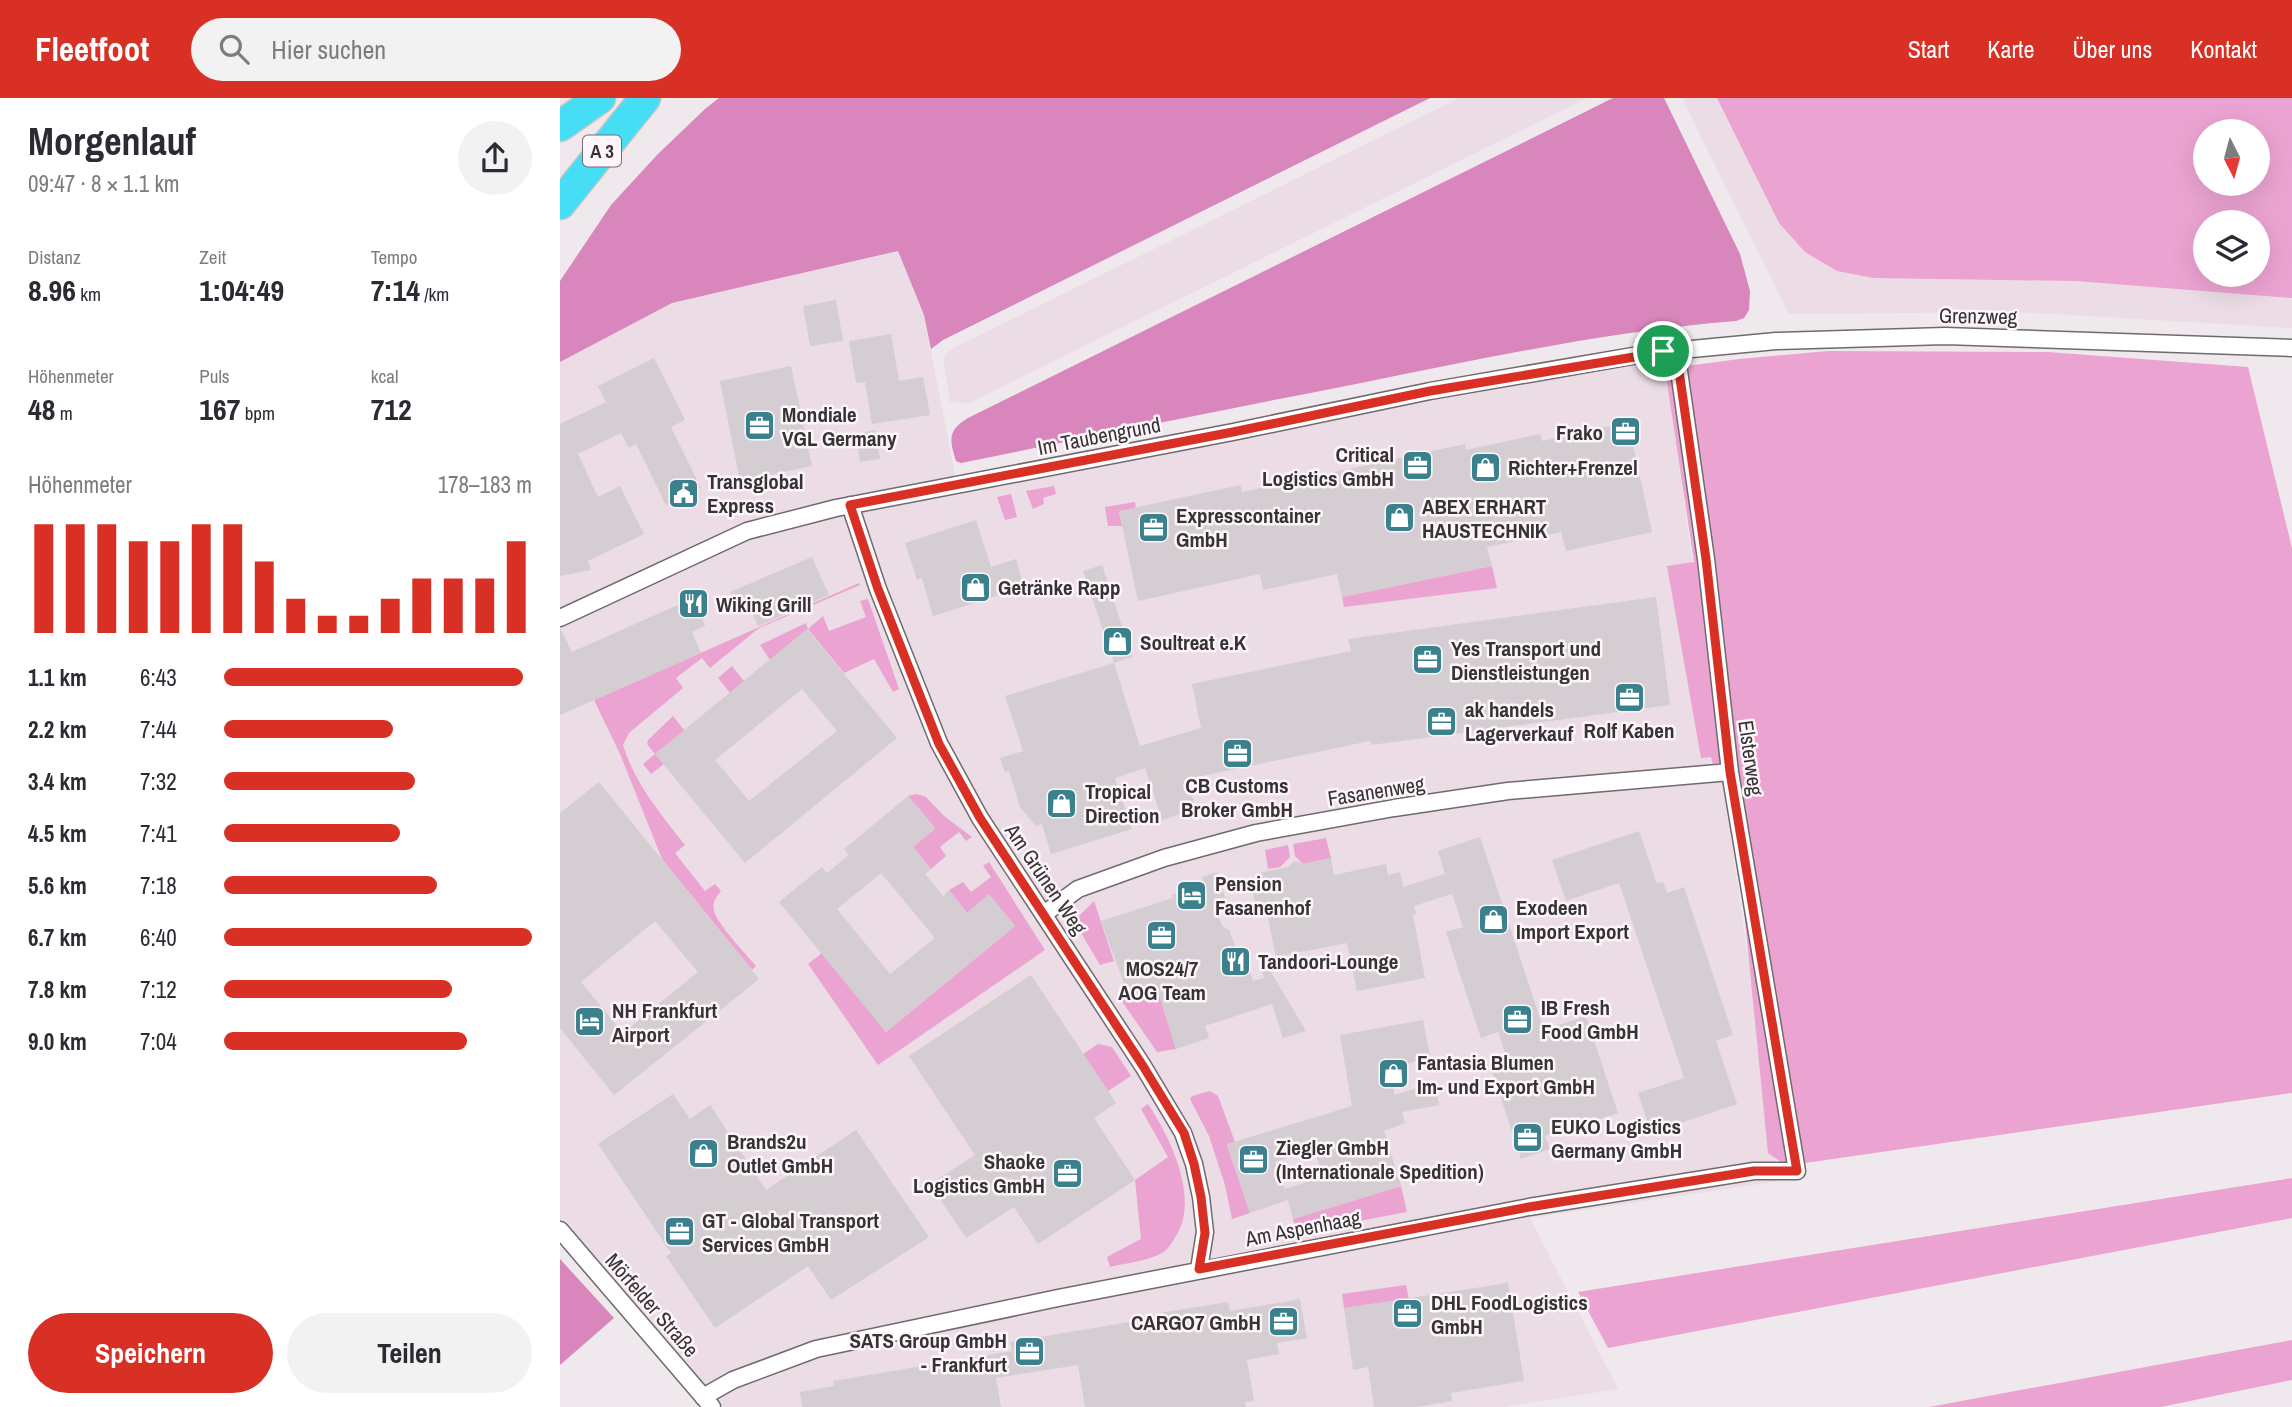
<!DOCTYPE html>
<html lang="de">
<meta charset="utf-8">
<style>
body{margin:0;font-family:"Archivo Narrow",sans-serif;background:#f2f2f3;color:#2b2b33;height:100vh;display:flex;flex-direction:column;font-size:26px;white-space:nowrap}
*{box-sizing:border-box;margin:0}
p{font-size:23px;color:#7c7c81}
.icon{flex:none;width:38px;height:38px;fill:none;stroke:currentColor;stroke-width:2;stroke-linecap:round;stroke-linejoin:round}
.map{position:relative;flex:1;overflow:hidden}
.panel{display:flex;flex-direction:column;background:#fff;width:560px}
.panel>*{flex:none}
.needle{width:46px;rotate:174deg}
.buttons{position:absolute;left:1633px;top:21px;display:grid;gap:14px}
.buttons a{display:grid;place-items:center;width:77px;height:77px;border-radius:50%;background:#fff;box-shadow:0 7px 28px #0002;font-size:35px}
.pin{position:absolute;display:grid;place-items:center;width:60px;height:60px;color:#fff;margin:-30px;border:4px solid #fff;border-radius:50%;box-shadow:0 2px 7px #0007}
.round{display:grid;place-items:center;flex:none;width:74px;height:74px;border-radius:37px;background:#f2f2f3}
.overview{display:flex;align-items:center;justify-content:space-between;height:119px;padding:0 28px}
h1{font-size:38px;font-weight:800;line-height:52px}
.stats{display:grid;grid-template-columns:repeat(3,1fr);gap:10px;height:119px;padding:7px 28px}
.stats div{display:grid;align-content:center}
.stats b{font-size:30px;font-weight:800}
.stats small{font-size:19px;font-weight:400}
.stats p{font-size:19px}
.chart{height:196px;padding:14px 28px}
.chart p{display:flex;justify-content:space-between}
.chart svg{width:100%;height:126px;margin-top:7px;stroke:#d93025;stroke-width:6}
.action{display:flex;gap:14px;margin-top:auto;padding:14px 28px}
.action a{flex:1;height:80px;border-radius:42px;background:#d93025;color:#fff;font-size:28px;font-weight:800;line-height:80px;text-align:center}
.action a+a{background:#f2f2f3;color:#2b2b33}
ul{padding:0 28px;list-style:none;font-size:23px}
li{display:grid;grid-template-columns:112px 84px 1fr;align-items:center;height:52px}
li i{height:18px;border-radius:9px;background:#d93025}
header{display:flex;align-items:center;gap:42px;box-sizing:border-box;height:98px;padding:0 35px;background:#d93025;color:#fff}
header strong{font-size:33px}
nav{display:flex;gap:38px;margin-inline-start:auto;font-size:24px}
.search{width:490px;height:63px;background:#f2f2f3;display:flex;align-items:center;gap:18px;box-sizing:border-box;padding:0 24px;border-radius:38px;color:#7c7c81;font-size:26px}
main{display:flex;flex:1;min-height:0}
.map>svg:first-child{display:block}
</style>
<header>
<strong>Fleetfoot</strong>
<div class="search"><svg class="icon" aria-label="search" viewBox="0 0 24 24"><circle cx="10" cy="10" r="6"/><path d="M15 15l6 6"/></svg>Hier suchen</div>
<nav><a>Start</a><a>Karte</a><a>Über uns</a><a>Kontakt</a></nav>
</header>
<main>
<section class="panel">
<div class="overview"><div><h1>Morgenlauf</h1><p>09:47 · 8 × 1.1 km</p></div><a class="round"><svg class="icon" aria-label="share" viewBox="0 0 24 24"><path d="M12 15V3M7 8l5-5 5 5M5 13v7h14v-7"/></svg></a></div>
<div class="stats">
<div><p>Distanz</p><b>8.96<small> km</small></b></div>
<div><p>Zeit</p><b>1:04:49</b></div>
<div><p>Tempo</p><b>7:14<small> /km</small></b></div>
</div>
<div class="stats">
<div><p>Höhenmeter</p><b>48<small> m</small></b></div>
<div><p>Puls</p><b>167<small> bpm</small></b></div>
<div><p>kcal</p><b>712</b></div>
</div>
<div class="chart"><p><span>Höhenmeter</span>178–183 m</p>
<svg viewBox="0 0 160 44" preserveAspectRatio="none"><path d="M5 44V6M15 44V6M25 44V6M35 44V12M45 44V12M55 44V6M65 44V6M75 44V19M85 44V32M95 44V38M105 44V38M115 44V32M125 44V25M135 44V25M145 44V25M155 44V12"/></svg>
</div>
<ul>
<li><b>1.1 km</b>6:43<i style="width:97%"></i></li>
<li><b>2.2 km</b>7:44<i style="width:55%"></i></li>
<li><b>3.4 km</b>7:32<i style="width:62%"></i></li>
<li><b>4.5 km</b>7:41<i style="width:57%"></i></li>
<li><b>5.6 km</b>7:18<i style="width:69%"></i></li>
<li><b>6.7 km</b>6:40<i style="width:100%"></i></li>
<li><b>7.8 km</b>7:12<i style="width:74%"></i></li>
<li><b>9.0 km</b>7:04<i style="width:79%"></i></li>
</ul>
<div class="action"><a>Speichern</a><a>Teilen</a></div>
</section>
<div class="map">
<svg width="1732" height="1309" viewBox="0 0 1732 1309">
<rect width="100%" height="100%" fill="#efe8ec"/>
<path fill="#ebdce5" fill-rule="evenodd" d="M 899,0 L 1027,0 L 409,305 L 390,304 L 383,260 L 390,252 Z
M 1122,0 L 1732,0 L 1732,230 L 1457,214 L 1229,216 ZM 1645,33 L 1698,33 L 1698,86 L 1645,86 ZM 1645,124 L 1698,124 L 1698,177 L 1645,177 Z
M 339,153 L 364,217 L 397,387 L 1103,253 L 1219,1083 L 970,1120 L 1058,1291 L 943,1309 L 164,1309 L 0,1126 L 0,264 L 112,205 Z"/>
<path fill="#eba4d1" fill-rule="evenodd" d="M 1157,0 L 1732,0 L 1732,200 L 1516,183 L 1314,180 L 1277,173 L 1245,154 L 1219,125 ZM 1645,33 L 1698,33 L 1698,86 L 1645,86 ZM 1645,124 L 1698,124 L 1698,177 L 1645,177 Z
M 1268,253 L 1488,254 L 1688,269 L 1732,450 L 1732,995 L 1238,1066 L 1224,1066 L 1208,1055 L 1179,762 L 1165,664 L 1153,666 L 1151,659 L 1141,660 L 1107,468 L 1134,464 L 1105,271 L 1179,261 Z
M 494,388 L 496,396 L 483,400 L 484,406 L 473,411 L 466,393 Z
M 451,396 L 457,419 L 445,422 L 437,399 Z
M 575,404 L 576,410 L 559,414 L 562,428 L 548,428 L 545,409 Z
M 932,468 L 937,490 L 784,509 L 782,499 Z
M 299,485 L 300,487 L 199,530 L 150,570 L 142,560 L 116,580 L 123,590 L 69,635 L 63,647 C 75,686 100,715 125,747 L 115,755 L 145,793 L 155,786 L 161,793 C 156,799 152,805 154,813 C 158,827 186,856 196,868 L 192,872 L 102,761 L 60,656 L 34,602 Z
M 308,501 L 339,591 L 333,594 L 314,561 L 284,575 L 248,531 L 210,562 L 200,547 L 246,525 L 248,531 L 263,518 L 269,533 L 306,519 L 300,503 Z
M 172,568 L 184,583 L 170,595 L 158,580 Z
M 113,618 L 125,633 L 96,655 L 104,666 L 91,676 L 83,666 L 95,656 L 87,646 L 88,642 Z
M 357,696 L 366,699 L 384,718 L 412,739 L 406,743 L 399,734 L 380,749 L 386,758 L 371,771 L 353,749 L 375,730 L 348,698 Z
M 766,740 L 771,760 L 743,766 L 735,758 L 733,746 Z
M 728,747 L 730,759 L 720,769 L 708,771 L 705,752 Z
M 429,764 L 485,852 L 318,967 L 248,866 L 262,855 L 326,934 L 455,828 L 429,797 L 407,815 L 389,792 L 403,784 L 411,794 L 431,779 L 423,768 Z
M 534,803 L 554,863 L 540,867 L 518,830 L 518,819 Z
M 597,890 L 616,951 L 597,954 L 561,902 Z
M 538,946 L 552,949 L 571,978 L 548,993 L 523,956 Z
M 650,993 L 658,998 L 675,1044 L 667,1047 L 690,1115 L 672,1121 L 665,1087 L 649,1038 L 630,1001 L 632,998 Z
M 588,1006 C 610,1039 640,1100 616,1138 C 612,1144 609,1151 602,1155 C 588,1163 566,1165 550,1169 L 547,1159 L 581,1141 L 575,1082 L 608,1059 L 581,1011 Z
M 1732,1080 L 1732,1120 L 1048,1250 L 1018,1194 Z
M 841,1088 L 847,1114 L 736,1135 L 733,1121 Z
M 846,1187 L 849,1201 L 784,1210 L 782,1196 Z
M 1732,1242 L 1732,1282 L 1601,1309 L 1369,1309 Z"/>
<path fill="#d886bb" d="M 159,0 L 870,0 L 383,242 L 371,251 L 364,217 L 338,153 L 112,205 L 0,264 L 0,183 L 51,107 L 97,57 L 145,11 Z
M 1053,0 L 1104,0 L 1180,156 L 1190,193 L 1189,212 L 1184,220 L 1176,223 C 1050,233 925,260 801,285 C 667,311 534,338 401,365 L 396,363 C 389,341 388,332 408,320 Z
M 0,1161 L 54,1220 L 0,1267 Z"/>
<path fill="#d4cdd1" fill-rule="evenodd" d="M 276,202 L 283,243 L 250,248 L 243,208 Z
M 331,236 L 339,283 L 363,279 L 370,317 L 312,326 L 305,284 L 296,285 L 289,243 Z
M 94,260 L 125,322 L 111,329 L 141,390 L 106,407 L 76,346 L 69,350 L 61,335 L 18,356 L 38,399 L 60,388 L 84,436 L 28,463 L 31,472 L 0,478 L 0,326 L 46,304 L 38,288 Z
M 231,268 L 252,368 L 180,383 L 160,283 Z
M 1068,324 L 1092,434 L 1006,453 L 1001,434 L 927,449 L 932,468 L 782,499 L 777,476 L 703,492 L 700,476 L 578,503 L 559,413 L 681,387 L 682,394 L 905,346 L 906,352 L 980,336 L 982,343 Z
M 315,332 L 320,361 L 300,364 L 296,336 Z
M 416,422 L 431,469 L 456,461 L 464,489 L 373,518 L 362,480 L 357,482 L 345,445 Z
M 252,459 L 269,497 L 198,528 L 187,503 L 176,508 L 170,494 Z
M 542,467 L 572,559 L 554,565 L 523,473 Z
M 141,495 L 149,515 L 141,518 L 145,528 L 132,534 L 141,555 L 0,617 L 0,530 L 12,554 L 120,506 L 119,504 Z
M 1096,499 L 1110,607 L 811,647 L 810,643 L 627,681 L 636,711 L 602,722 L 585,670 L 555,680 L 572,731 L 491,756 L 482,726 L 476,728 L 460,709 L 449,673 L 445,674 L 440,660 L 463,653 L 445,598 L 554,565 L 580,648 L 641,630 L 632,586 L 791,553 L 788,541 Z
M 247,531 L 337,640 L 185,765 L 95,656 ZM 242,591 L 277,633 L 189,703 L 155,662 Z
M 39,684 L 199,881 L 54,997 L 0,930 L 0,715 ZM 95,823 L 138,874 L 63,935 L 21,884 Z
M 348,698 L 375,731 L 353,749 L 371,771 L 365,776 L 383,798 L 389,792 L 407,815 L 429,796 L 455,828 L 326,934 L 219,804 L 262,769 L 267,775 L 289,757 L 284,751 ZM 321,775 L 375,840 L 330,876 L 277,811 Z
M 1079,733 L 1097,786 L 1103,784 L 1107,795 L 1124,789 L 1173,937 L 1156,943 L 1177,1006 L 1091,1035 L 1078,995 L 1124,980 L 1059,785 L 1006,803 L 992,762 Z
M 920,739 L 984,932 L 1026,918 L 1058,1015 L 985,1038 L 990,1051 L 961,1061 L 930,967 L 947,961 L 938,934 L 921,940 L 886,834 L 903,829 L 892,796 L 854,808 L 856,817 L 853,817 L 865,880 L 797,893 L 787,845 L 716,859 L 706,810 L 697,812 L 692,792 L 702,788 L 699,775 L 728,769 L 735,763 L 744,766 L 771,760 L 774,777 L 826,766 L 828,777 L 840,774 L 843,789 L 885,776 L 878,753 Z
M 657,774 L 666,803 L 655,806 L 662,828 L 669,832 L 677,853 L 682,851 L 693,883 L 704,880 L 700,869 L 706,866 L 746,933 L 723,940 L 712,906 L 645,928 L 649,940 L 616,951 L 597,890 L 569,899 L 541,823 L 613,800 L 612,797 L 645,786 L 642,779 Z
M 471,877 L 556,1005 L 534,1020 L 575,1082 L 478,1146 L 454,1109 L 406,1140 L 370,1086 L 415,1057 L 349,958 Z
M 863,922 L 870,958 L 827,973 L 835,997 L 875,984 L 879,1007 L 842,1014 L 845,1025 L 824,1033 L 841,1088 L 733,1121 L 728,1102 L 690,1115 L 667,1046 L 792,1008 L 780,937 ZM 754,1051 L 763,1079 L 724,1091 L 726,1095 L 715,1064 Z
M 113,996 L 130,1021 L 150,1007 L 206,1092 L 296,1032 L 369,1139 L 271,1202 L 248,1168 L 155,1230 L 106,1158 L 111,1155 L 38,1046 Z
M 948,1185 L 964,1283 L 891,1295 L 892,1303 L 856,1309 L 814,1309 L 808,1269 L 793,1272 L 784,1210 Z
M 740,1201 L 747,1240 L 717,1245 L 719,1256 L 687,1262 L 694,1303 L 685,1304 L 686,1309 L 525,1309 L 518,1267 L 436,1280 L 441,1309 L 242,1309 L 240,1294 L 274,1288 L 273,1283 L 452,1253 L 450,1244 L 588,1221 L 587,1217 L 668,1204 L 670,1213 Z"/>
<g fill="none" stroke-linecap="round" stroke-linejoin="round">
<defs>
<path id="street" d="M 290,407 L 318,491 L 379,645 L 420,720 L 583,968 L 623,1035 L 634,1066 L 641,1099 L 645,1134 L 639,1171
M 0,520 L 187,433 L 276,410 L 673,334 L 870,293 L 1090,255 L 1216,243 L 1385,238 L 1732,250
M 484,816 L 518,791 L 604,760 L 696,735 L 834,710 L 948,693 L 1170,674
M 0,1132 L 152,1309
M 143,1299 L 173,1282 L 256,1251 L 498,1200 L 969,1109 L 1194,1073 L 1237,1073 L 1170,674 L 1146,461 L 1116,252"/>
<path id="highway" d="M 0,28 L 40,0
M 0,106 L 85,0"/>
</defs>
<use href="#street" stroke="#706a6d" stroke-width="19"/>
<use href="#highway" stroke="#c7c6c6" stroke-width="33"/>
<use href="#street" stroke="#fff" stroke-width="16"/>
<use href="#highway" stroke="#46def4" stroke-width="30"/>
</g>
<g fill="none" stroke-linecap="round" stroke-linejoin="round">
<defs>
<path id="route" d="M 1116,252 L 1146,461 L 1170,674 L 1237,1073 L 1194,1073 L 969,1109 L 639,1171 L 645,1135 L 641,1099 L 634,1066 L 624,1035 L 583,968 L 420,720 L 379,646 L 318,491 L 290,407 L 673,334 L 870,293 Z"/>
</defs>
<use href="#route" stroke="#fff" stroke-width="14"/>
<use href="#route" stroke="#d93025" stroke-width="9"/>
</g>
<defs>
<symbol id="office-square" viewBox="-11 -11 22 22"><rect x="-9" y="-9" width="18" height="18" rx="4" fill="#3b818d" stroke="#fdf5fa"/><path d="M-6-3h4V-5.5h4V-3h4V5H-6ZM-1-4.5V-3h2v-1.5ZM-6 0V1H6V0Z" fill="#fff"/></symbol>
<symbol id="shop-square" viewBox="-11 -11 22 22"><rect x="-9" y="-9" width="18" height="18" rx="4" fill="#3b818d" stroke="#fdf5fa"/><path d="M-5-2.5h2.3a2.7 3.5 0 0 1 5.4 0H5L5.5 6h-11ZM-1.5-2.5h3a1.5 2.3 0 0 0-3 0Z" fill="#fff"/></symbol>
<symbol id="civic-square" viewBox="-11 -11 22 22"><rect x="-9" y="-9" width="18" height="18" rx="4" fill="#3b818d" stroke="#fdf5fa"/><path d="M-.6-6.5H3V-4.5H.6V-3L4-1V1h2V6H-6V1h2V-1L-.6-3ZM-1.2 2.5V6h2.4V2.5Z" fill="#fff"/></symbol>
<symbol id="restaurant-square" viewBox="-11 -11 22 22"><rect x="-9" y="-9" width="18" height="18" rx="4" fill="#3b818d" stroke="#fdf5fa"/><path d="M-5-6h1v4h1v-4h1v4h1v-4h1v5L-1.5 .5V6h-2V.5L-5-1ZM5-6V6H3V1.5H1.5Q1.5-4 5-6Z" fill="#fff"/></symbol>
<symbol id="hotel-square" viewBox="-11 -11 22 22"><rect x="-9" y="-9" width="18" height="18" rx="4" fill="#3b818d" stroke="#fdf5fa"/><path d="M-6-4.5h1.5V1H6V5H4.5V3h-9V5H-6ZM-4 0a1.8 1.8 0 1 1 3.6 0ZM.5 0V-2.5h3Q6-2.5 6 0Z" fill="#fff"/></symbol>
</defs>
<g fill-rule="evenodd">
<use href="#office-square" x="182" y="310" width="35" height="35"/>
<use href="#office-square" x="1048" y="316" width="35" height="35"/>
<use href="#office-square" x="840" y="350" width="35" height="35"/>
<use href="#shop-square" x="908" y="352" width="35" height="35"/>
<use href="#civic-square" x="106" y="378" width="35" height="35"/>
<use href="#shop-square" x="822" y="402" width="35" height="35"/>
<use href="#office-square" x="576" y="412" width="35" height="35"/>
<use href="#shop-square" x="398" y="472" width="35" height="35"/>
<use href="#restaurant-square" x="116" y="488" width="35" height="35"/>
<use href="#shop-square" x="540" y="526" width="35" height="35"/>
<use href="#office-square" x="850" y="544" width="35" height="35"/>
<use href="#office-square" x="1052" y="582" width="35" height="35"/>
<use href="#office-square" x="864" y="606" width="35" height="35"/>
<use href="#office-square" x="660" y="638" width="35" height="35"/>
<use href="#shop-square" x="484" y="688" width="35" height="35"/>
<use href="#hotel-square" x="614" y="780" width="35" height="35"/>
<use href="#shop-square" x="916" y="804" width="35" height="35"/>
<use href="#office-square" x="584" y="820" width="35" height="35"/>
<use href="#restaurant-square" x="658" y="846" width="35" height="35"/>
<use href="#office-square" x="940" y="904" width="35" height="35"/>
<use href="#hotel-square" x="12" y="906" width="35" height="35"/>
<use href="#shop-square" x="816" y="958" width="35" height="35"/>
<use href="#office-square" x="950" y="1022" width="35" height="35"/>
<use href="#shop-square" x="126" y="1038" width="35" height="35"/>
<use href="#office-square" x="676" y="1044" width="35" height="35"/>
<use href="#office-square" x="490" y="1058" width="35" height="35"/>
<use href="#office-square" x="102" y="1116" width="35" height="35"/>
<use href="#office-square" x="830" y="1198" width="35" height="35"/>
<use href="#office-square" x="706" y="1206" width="35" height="35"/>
<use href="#office-square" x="452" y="1236" width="35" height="35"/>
</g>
<g text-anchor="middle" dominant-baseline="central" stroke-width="5" stroke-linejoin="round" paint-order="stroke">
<rect fill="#fdf5fa" stroke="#726d70" stroke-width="2" x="23" y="37.5" width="38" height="31" rx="5"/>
<g font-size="19" font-weight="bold" fill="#363335">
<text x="42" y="53">A 3</text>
</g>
<g font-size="21" fill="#363335" stroke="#fdf5fa">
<text transform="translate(1418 218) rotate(1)">Grenzweg</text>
<text transform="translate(539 338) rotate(-11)">Im Taubengrund</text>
<text transform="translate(1191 660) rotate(82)">Elsterweg</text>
<text transform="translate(816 693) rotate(-9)">Fasanenweg</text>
<text transform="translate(486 781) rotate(56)">Am Grünen Weg</text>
<text transform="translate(743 1130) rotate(-11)">Am Aspenhaag</text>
<text transform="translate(92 1207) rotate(49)">Mörfelder Straße</text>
</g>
<g font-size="21" font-weight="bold" fill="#363335" stroke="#fdf5fa" text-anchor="start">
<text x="222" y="316">Mondiale<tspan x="222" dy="24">VGL Germany</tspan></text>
<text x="1043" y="334" text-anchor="end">Frako</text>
<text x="834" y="356" text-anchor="end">Critical<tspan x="834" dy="24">Logistics GmbH</tspan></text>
<text x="948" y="369">Richter+Frenzel</text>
<text x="147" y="383">Transglobal<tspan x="147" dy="24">Express</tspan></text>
<text x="862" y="408">ABEX ERHART<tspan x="862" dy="24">HAUSTECHNIK</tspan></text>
<text x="616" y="417">Expresscontainer<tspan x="616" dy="24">GmbH</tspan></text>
<text x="438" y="489">Getränke Rapp</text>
<text x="156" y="506">Wiking Grill</text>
<text x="580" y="544">Soultreat e.K</text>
<text x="891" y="550">Yes Transport und<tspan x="891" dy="24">Dienstleistungen</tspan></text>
<text x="905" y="611">ak handels<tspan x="905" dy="24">Lagerverkauf</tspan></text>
<text x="1069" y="632" text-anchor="middle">Rolf Kaben</text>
<text x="677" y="687" text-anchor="middle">CB Customs<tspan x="677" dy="24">Broker GmbH</tspan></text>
<text x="525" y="693">Tropical<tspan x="525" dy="24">Direction</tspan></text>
<text x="655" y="785">Pension<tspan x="655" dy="24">Fasanenhof</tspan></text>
<text x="956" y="809">Exodeen<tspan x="956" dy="24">Import Export</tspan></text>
<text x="698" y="863">Tandoori-Lounge</text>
<text x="602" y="870" text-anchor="middle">MOS24/7<tspan x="602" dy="24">AOG Team</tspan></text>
<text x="981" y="909">IB Fresh<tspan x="981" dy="24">Food GmbH</tspan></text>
<text x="52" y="912">NH Frankfurt<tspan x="52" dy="24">Airport</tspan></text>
<text x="857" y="964">Fantasia Blumen<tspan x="857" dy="24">Im- und Export GmbH</tspan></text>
<text x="991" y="1028">EUKO Logistics<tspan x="991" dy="24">Germany GmbH</tspan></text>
<text x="167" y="1043">Brands2u<tspan x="167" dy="24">Outlet GmbH</tspan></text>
<text x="716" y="1049">Ziegler GmbH<tspan x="716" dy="24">(Internationale Spedition)</tspan></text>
<text x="485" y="1063" text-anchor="end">Shaoke<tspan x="485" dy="24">Logistics GmbH</tspan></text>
<text x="142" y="1122">GT - Global Transport<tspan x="142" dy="24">Services GmbH</tspan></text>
<text x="871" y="1204">DHL FoodLogistics<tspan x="871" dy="24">GmbH</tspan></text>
<text x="701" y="1224" text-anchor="end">CARGO7 GmbH</text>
<text x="447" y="1242" text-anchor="end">SATS Group GmbH<tspan x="447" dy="24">- Frankfurt</tspan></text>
</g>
</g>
</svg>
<div class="buttons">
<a><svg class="needle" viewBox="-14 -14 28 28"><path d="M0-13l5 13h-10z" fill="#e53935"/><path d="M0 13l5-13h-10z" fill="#7c7c81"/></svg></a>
<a><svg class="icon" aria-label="layers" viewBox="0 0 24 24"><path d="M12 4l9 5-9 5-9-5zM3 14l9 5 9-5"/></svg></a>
</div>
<div class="pin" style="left:1103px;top:253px;background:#1e9e55"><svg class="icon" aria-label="arrive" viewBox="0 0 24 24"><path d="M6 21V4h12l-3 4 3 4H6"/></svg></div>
</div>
</main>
